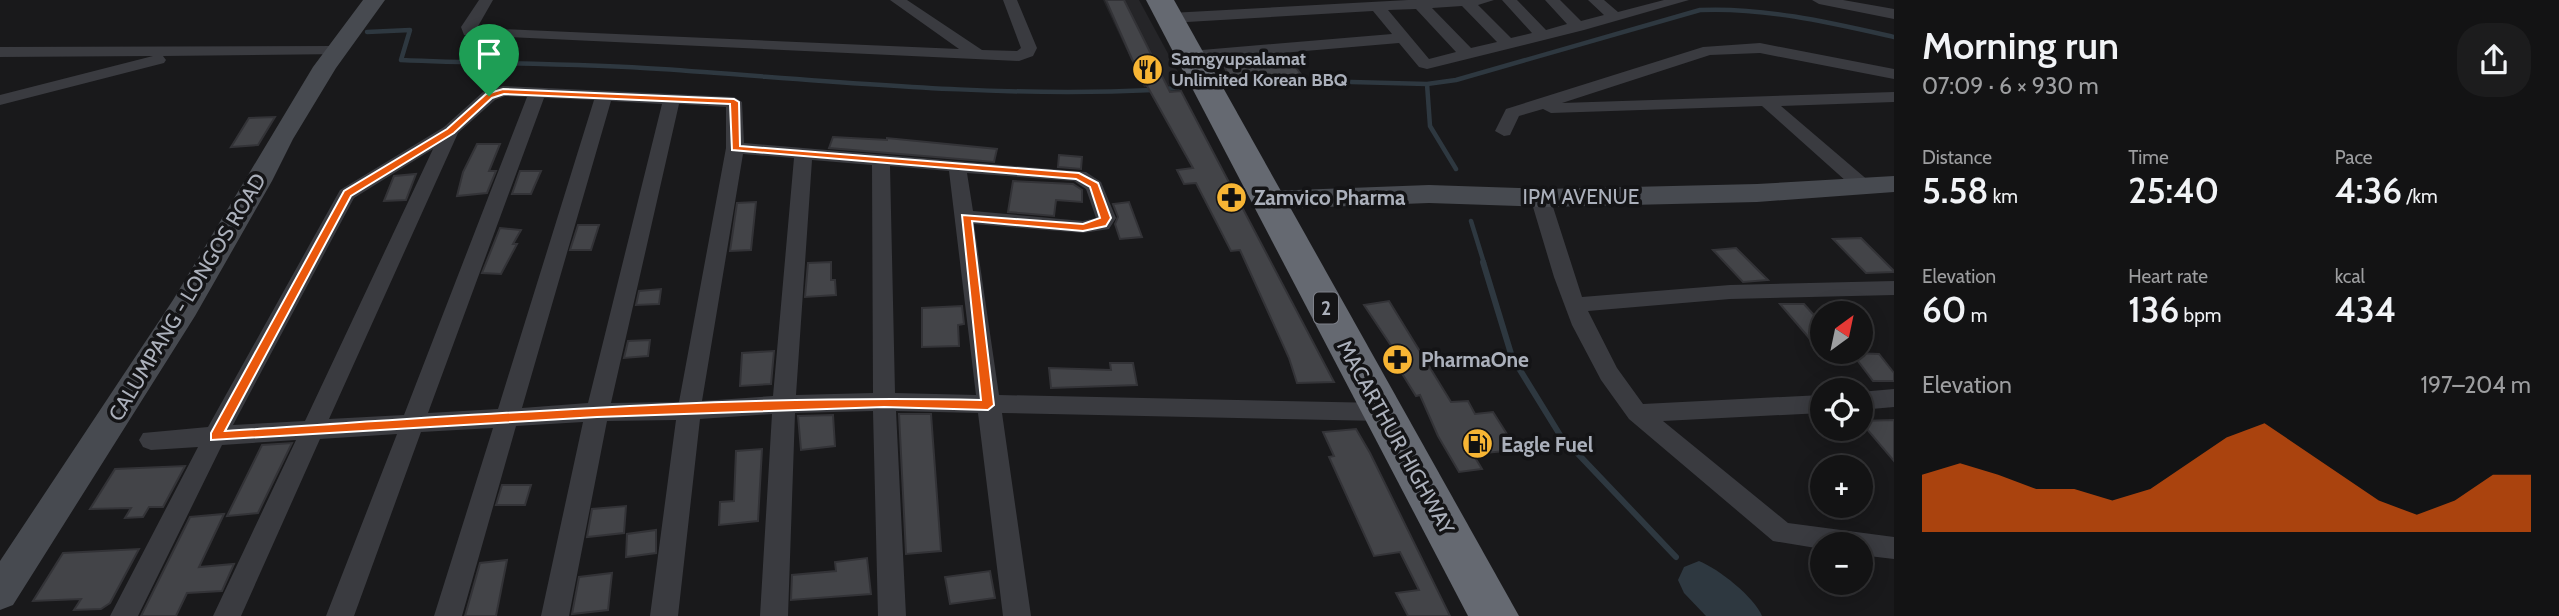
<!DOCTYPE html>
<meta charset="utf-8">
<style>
body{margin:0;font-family:Cabin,sans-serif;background:#1c1c1d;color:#f1f3f6;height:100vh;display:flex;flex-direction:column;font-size:26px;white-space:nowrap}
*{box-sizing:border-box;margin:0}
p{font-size:23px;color:#9d9ea0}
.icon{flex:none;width:38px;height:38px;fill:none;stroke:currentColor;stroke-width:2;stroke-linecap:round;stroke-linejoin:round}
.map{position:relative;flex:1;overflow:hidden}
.details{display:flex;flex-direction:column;background:#131314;width:665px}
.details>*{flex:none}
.needle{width:46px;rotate:33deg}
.tools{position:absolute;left:1810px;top:301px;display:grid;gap:14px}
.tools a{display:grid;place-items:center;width:63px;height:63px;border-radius:50%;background:#131314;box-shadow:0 4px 18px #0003,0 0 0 2px #323234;font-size:35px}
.pin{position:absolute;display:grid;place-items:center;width:60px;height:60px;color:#fff;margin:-72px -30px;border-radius:50% 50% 50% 0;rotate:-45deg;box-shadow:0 0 7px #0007}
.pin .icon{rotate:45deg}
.round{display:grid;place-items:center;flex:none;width:74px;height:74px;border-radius:28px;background:#1c1c1d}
.head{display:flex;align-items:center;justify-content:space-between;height:119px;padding:0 28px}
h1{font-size:38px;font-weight:600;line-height:52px}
.figures{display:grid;grid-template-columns:repeat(3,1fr);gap:10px;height:119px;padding:7px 28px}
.figures div{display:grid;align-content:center}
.figures b{font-size:35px;font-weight:600}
.figures small{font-size:19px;font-weight:400}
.figures p{font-size:19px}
.chart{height:196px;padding:14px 28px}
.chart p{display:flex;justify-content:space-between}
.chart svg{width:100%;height:126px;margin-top:7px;fill:#ea580c;opacity:.7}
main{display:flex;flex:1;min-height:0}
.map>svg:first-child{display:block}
</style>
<main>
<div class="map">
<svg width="1894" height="616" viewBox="0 0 1894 616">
<rect width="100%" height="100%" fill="#19191b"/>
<path fill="#252528" d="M 1103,0 L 1139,0 L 1185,85 L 1144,87 Z"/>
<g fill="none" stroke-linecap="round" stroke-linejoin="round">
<path stroke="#2e3840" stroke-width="4.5" d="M 367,32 L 410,30 L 401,60 C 488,64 574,63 661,69 C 825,80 988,98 1153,90
M 1227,84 L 1314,81 L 1427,84 L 1456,80 L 1700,10 C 1764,7 1832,23 1894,37
M 1427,84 L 1430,126 L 1456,169
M 1163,89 L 1178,88
M 1471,221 L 1484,263"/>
<path stroke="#2e3840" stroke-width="6" d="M 1483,262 L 1512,357 L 1560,435 L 1676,557"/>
<path fill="#2e3840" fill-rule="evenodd" d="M 1699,561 C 1719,569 1754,597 1762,616 L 1706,616 L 1684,593 L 1678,580 L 1684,567 Z"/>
</g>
<path fill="#434448" stroke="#333337" stroke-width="2" d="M 1106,0 L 1124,0 L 1170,92 L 1181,91 L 1334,382 L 1297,383 L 1289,358 L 1240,250 L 1231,251 L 1196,183 L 1184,184 L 1177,170 L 1193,168 L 1132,59 Z
M 1287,55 L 1305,80 L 1231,82 L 1222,61 Z
M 275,117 L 258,145 L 231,147 L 249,118 Z
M 833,137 L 887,140 L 887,138 L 997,149 L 994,162 L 829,148 Z
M 477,144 L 500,144 L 489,171 L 496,171 L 487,193 L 457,196 L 463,172 Z
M 1059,155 L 1082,157 L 1081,169 L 1058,167 Z
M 520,171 L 541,171 L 531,194 L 512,194 Z
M 416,174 L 406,200 L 384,201 L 394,176 Z
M 1013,181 L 1073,184 L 1082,190 L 1082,202 L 1056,200 L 1054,216 L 1008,212 Z
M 756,202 L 751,250 L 730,251 L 737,203 Z
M 1129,202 L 1142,237 L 1120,239 L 1115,224 L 1118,217 L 1113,204 Z
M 578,225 L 599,225 L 591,250 L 570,250 Z
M 500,228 L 521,230 L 513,244 L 517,244 L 501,274 L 482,273 Z
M 1861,238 L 1894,271 L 1894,272 L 1866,273 L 1833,239 Z
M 1736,248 L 1768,280 L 1743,282 L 1713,250 Z
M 831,262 L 831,280 L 835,280 L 836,295 L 805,297 L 808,263 Z
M 661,289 L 659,304 L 636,305 L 639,291 Z
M 1389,301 L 1451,402 L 1468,401 L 1475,414 L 1493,412 L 1517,450 L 1473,454 L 1482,469 L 1459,472 L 1438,436 L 1420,395 L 1416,396 L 1390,354 L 1396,353 L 1364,305 Z
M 1780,304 L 1804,304 L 1822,324 L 1822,353 Z
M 962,306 L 964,324 L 958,325 L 959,346 L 922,347 L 922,308 Z
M 650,340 L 648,356 L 624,358 L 628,341 Z
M 774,351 L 771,384 L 740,386 L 742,353 Z
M 1852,353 L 1879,354 L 1894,373 L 1894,381 L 1873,381 Z
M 1110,363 L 1133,363 L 1137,385 L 1051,388 L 1049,368 L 1111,370 Z
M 899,414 L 931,414 L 941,551 L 906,554 Z
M 833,415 L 835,446 L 801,450 L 798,416 Z
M 1894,420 L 1894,461 L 1860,421 Z
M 1356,429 L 1370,453 L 1450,616 L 1408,616 L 1396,593 L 1419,590 L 1400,552 L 1374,556 L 1329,457 L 1334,456 L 1323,432 Z
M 292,443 L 258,513 L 227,516 L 262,445 Z
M 762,449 L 758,521 L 719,525 L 720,502 L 734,501 L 736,451 Z
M 185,466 L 163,507 L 149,507 L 143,517 L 125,518 L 131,508 L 90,509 L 115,469 Z
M 502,485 L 531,485 L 525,505 L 496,505 Z
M 626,506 L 624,533 L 587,537 L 592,509 Z
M 224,514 L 199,567 L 234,564 L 222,591 L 187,593 L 176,616 L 141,616 L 190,517 Z
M 656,530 L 656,553 L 626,557 L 627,534 Z
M 139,549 L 110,603 L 101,609 L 74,610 L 81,599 L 33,601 L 63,553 Z
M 867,558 L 871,594 L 791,600 L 792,575 L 836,571 L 835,562 Z
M 507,560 L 496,616 L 465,616 L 480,563 Z
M 990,571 L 995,598 L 950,604 L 945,577 Z
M 612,573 L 608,610 L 572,614 L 579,577 Z"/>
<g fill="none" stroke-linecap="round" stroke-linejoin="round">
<path fill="#3a3b40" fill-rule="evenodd" d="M 479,0 L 493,0 L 477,28 L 959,49 L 890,0 L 907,0 L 982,50 L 1017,51 L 1021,48 L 1003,0 L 1017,0 L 1037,48 L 1033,56 L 1019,61 L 464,35 L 461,27 Z
M 1408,0 L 1494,0 L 1478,5 L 1511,38 L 1532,33 L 1502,0 L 1517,0 L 1546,30 L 1567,24 L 1545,0 L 1560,0 L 1581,21 L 1604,15 L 1588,0 L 1604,0 L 1618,12 L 1664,0 L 1689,0 L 1584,30 L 1427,69 L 1419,67 L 1399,43 L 1190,61 L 1182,56 L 1190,51 L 1392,34 L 1373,11 L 1170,23 L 1162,18 L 1170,13 ZM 1462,6 L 1497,42 L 1471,48 L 1432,8 ZM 1416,9 L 1456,52 L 1429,59 L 1388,10 Z
M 1812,0 L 1843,0 L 1894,9 L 1894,19 L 1819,4 Z
M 1760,43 L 1894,69 L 1894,79 L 1760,53 L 1710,55 L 1562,103 L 1894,92 L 1894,102 L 1781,106 L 1870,182 L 1872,186 L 1870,190 L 1856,190 L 1762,106 L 1551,113 L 1543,109 L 1519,116 L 1510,135 L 1504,136 L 1495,131 L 1506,109 L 1703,47 Z
M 337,46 L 345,51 L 343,54 L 163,56 L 166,60 L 164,63 L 0,105 L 0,95 L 153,56 L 0,57 L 0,47 Z
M 503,86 L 734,97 L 742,102 L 744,143 L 1086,172 L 1101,182 L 1116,218 L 1109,229 L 1083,233 L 974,224 L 999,395 L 1382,403 L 1390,406 L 1394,412 L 1390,418 L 1382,421 L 1002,413 L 1031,616 L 1003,616 L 978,413 L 896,411 L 906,616 L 878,616 L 873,411 L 795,413 L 788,616 L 760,616 L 772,414 L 700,419 L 678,616 L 650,616 L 676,420 L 607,421 L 569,616 L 541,616 L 583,422 L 516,426 L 462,616 L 434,616 L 493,428 L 421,432 L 354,616 L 326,616 L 397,434 L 320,439 L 241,616 L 213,616 L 296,440 L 222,445 L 138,616 L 110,616 L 198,447 L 151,450 L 143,447 L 139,440 L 143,433 L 208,427 L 340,190 L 444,127 L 483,92 ZM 505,96 L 527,97 L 404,415 L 329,419 L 458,133 L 495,100 ZM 544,98 L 594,100 L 498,409 L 428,413 ZM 611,101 L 662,104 L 588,403 L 522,408 ZM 679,104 L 726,107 L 726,148 L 679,402 L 611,403 ZM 433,149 L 305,421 L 233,425 L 354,198 ZM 743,154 L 794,158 L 773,396 L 702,401 ZM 812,160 L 872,165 L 873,393 L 796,395 ZM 890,166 L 949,171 L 976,395 L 895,393 ZM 967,173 L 1074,181 L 1086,189 L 1096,218 L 1083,221 L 973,211 Z
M 1545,192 L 1554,198 L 1553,207 L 1582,297 L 1730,285 L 1894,281 L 1894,295 L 1730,299 L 1588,311 L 1617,368 L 1643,404 L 1822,395 L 1822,413 L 1663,421 L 1788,523 L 1894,537 L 1894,559 L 1860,555 L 1860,544 L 1822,544 L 1822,549 L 1773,541 L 1629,419 L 1601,380 L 1572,325 L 1554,277 L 1533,207 L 1538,194 Z
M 1894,389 L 1894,407 L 1860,410 L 1860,392 Z"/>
<path fill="#474a50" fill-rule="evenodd" d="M 363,0 L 385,0 L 336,68 L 293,139 L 272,181 L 195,316 L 13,605 L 0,610 L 0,561 L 173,300 L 313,67 Z
M 1894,176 L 1894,192 L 1757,202 L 1545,207 L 1429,203 L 1267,209 L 1258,206 L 1254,200 L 1258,194 L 1267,191 L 1429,185 L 1545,189 L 1757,184 Z"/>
<path fill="#656971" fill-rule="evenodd" d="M 1146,0 L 1174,0 L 1519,616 L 1468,616 Z"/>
</g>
<path fill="#ea580c" stroke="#fff" stroke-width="2" fill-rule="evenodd" d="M 503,89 L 734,99 L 739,102 L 740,146 L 1079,173 L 1098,183 L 1111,218 L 1106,226 L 1083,231 L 972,221 L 994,405 L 988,410 L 884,407 L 597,417 L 211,440 L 211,433 L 344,191 L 447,129 L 486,94 ZM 504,94 L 730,104 L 732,150 L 1076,179 L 1090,187 L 1100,218 L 1083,224 L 962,215 L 981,400 C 729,394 477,415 225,431 L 351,196 L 454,133 L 492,98 Z"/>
<defs>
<symbol id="restaurant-disc" viewBox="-11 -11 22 22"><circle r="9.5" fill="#f7b534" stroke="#141416"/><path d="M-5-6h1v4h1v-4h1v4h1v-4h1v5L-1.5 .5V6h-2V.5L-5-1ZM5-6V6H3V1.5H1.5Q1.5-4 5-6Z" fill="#111"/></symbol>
<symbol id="pharmacy-disc" viewBox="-11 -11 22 22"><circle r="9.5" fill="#f7b534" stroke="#141416"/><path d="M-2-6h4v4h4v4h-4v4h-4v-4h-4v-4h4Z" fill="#111"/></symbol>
<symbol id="fuel-disc" viewBox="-11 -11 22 22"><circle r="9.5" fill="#f7b534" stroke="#141416"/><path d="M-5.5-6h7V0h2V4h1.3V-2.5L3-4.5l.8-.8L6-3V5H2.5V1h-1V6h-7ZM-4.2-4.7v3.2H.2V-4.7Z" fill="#111"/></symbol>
</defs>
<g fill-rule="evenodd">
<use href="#restaurant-disc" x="1130" y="52" width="35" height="35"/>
<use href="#pharmacy-disc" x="1214" y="180" width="35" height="35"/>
<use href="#pharmacy-disc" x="1380" y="342" width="35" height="35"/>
<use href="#fuel-disc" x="1460" y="426" width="35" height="35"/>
</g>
<g text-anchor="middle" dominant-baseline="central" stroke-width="7" stroke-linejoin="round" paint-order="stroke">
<g font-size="18" font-weight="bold" fill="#abb0bb" stroke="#141416" text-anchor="start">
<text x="1171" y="59">Samgyupsalamat<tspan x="1171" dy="21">Unlimited Korean BBQ</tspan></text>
</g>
<rect fill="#141416" stroke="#7e818a" stroke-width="2" x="1314" y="292.5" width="24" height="31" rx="5"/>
<g font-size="19" font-weight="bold" fill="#abb0bb">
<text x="1326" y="308">2</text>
</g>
<g font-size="21" fill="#abb0bb" stroke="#141416">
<text x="1581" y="196">IPM AVENUE</text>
<text transform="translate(187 297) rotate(-59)">CALUMPANG - LONGOS ROAD</text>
<text transform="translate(1396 437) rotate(61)">MACARTHUR HIGHWAY</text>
</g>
<g font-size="21" font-weight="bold" fill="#abb0bb" stroke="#141416" text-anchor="start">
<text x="1254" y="197">Zamvico Pharma</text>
<text x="1421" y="359">PharmaOne</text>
<text x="1501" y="444">Eagle Fuel</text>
</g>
</g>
</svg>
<div class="tools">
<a><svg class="needle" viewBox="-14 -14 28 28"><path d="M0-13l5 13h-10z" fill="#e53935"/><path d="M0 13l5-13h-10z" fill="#9d9ea0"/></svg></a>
<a><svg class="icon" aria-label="locate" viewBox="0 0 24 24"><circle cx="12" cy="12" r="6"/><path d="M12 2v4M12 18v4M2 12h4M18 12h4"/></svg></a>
<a>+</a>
<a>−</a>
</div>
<div class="pin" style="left:489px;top:96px;background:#1e9e55"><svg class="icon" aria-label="arrive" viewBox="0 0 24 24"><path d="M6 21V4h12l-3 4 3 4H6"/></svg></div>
</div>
<section class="details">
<div class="head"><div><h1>Morning run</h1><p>07:09 · 6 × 930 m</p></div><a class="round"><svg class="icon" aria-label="share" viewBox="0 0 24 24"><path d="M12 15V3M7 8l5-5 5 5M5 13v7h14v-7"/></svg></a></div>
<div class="figures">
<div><p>Distance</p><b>5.58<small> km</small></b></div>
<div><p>Time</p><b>25:40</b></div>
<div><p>Pace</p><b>4:36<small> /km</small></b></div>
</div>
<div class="figures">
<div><p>Elevation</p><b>60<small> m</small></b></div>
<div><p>Heart rate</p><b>136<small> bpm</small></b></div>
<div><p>kcal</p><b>434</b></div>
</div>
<div class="chart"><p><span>Elevation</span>197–204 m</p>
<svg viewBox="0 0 160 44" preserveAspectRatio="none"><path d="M0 44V24L10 20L20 24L30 29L40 29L50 33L60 29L70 20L80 11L90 6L100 15L110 24L120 33L130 38L140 33L150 24L160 24V44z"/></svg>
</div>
</section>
</main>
